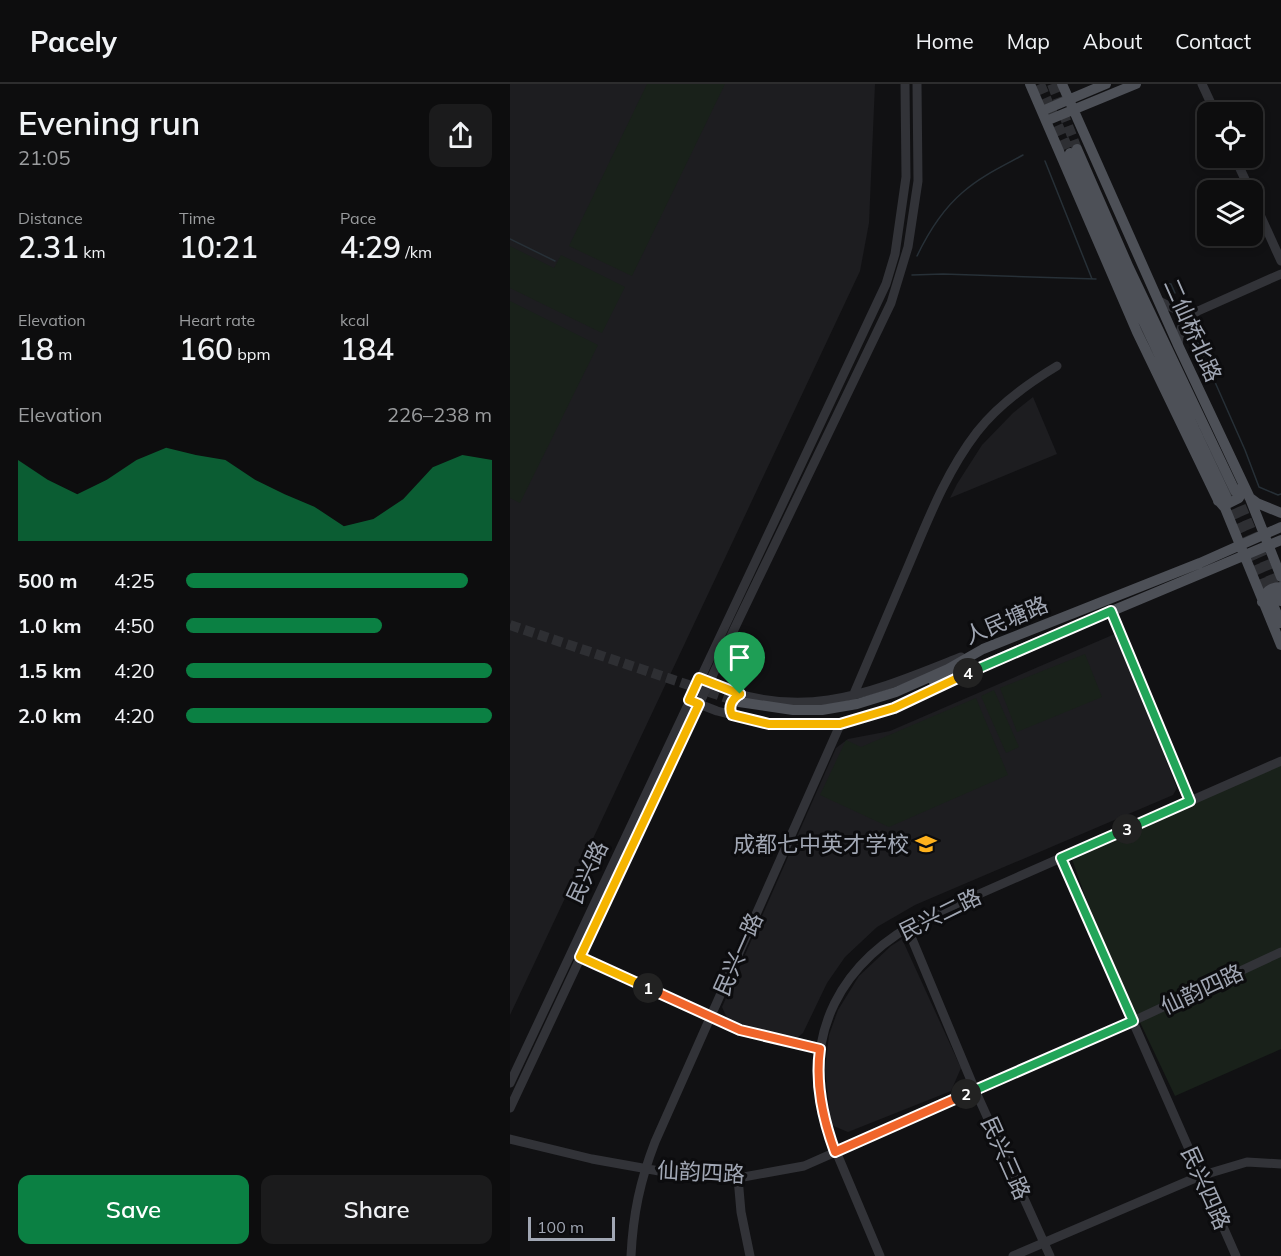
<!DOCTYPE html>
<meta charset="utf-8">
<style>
body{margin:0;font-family:Mulish,"Noto Sans SC",sans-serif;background:#1b1b1c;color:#f1f3f6;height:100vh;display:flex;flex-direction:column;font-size:22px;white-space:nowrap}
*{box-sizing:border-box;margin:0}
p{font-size:20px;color:#9a9c9e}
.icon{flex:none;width:33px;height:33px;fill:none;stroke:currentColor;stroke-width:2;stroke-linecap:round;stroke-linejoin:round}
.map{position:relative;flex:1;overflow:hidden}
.panel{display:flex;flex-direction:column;background:#0d0d0e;width:510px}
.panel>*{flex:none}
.controls{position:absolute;left:687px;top:18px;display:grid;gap:12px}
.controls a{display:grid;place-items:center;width:66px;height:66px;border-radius:12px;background:#0d0d0e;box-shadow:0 3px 9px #0003,0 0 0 2px #2d2d2e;font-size:30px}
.scale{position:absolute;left:18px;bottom:15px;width:87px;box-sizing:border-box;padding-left:6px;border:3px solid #a1a7b4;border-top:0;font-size:16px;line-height:21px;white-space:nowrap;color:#a1a7b4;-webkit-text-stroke:4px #0c0c0e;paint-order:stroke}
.pin{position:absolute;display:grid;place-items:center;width:51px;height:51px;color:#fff;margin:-62px -26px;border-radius:50% 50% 50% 0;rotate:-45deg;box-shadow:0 0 6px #0007}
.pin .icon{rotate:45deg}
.km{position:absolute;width:30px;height:30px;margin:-15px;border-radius:50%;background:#222;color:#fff;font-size:16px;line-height:30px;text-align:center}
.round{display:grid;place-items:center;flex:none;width:63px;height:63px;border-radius:12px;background:#1b1b1c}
.overview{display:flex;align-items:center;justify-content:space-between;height:102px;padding:0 18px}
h1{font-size:33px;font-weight:600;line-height:45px}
.figures{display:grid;grid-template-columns:repeat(3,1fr);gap:9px;height:102px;padding:6px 18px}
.figures div{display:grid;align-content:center}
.figures b{font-size:30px;font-weight:600}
.figures small{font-size:16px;font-weight:400}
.figures p{font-size:16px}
.chart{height:168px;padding:12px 18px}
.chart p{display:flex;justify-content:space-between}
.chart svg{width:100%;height:108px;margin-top:6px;fill:#0b8043;opacity:.7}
.button{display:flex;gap:12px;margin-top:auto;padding:12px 18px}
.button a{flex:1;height:69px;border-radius:12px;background:#0b8043;color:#fff;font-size:24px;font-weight:600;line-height:69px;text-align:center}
.button a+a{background:#1b1b1c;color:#f1f3f6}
ul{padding:0 18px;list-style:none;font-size:20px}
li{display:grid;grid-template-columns:96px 72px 1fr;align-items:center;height:45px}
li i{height:15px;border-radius:8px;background:#0b8043}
header{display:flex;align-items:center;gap:36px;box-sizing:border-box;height:84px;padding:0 30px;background:#0d0d0e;border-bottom:2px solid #2d2d2e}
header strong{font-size:28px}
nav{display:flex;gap:33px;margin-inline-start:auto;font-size:21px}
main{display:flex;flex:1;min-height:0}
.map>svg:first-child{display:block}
</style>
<header>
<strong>Pacely</strong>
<nav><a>Home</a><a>Map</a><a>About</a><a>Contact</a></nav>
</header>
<main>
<section class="panel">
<div class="overview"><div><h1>Evening run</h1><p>21:05</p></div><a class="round"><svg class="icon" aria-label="share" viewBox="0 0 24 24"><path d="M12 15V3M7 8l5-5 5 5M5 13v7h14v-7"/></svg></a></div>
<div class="figures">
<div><p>Distance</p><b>2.31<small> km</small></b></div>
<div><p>Time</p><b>10:21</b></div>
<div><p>Pace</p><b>4:29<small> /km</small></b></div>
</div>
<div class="figures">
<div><p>Elevation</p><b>18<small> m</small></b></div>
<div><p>Heart rate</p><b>160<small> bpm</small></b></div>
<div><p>kcal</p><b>184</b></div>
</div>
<div class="chart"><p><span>Elevation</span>226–238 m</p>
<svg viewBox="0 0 160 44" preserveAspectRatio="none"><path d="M0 44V11L10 19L20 25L30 19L40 11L50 6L60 9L70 11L80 19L90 25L100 30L110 38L120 35L130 27L140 14L150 9L160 11V44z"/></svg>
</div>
<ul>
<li><b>500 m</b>4:25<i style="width:92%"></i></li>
<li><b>1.0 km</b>4:50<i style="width:64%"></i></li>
<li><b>1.5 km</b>4:20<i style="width:100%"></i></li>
<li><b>2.0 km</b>4:20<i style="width:100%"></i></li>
</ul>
<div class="button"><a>Save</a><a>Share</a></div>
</section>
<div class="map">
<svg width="771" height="1172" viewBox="0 0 771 1172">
<rect width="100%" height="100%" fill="#111113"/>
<path fill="#1d1d20" d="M 0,0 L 365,0 L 359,139 L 350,187 L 0,931 Z
M 523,313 L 547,370 L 440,414 L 447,400 L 472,361 L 503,329 Z
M 607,549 L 667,704 L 663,711 L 433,809 L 405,821 L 367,843 L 335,873 L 317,899 L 293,949 L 287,954 L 235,941 L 217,934 L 212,923 L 326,664 L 338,655 L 380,647 Z
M 392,855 L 451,984 L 441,1007 L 338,1048 L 321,1041 L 315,985 L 319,951 L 328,926 L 349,892 L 381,862 Z"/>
<path fill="#19211a" d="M 137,0 L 215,0 L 122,192 L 59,162 Z
M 0,162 L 44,184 L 51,171 L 115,203 L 92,249 L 0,204 Z
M 0,217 L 88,261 L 10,419 L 0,414 Z
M 575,570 L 592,613 L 507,648 L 490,604 Z
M 484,606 L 509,663 L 496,669 L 471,612 Z
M 466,614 L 498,691 L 379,743 L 310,711 L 336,656 L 351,663 Z
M 771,679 L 771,965 L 665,1012 L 589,852 L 562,775 Z"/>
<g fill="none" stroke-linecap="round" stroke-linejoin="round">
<path stroke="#273037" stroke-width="1.5" d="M 535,77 L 582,195
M 0,155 L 45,177
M 407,172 C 418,149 433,125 453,108 C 471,92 493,82 513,71
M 402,191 L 433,190 L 586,195
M 656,199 L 661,200 L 665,209
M 682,246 L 735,366 L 749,403 L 768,411 L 771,410"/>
<path stroke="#2e2f33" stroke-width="10" stroke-dasharray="10 5" stroke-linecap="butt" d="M 530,0 L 560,69
M 542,0 L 567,65
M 725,408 L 768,510
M 716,412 L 760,514
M 0,541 L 229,618"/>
<path stroke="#323338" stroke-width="9" d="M 692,0 L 705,28
M 725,74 L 740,106
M 742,113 L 771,177
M 649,217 L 665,225 L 688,227 C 672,235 670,244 668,261
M 688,227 L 771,190
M 601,527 L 680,717
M 194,597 C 290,641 360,609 451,573
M 343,612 C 362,567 381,522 400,478 C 419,433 437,387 467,348 C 489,320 517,300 547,282
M 184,618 L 207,627 L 259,640 L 330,641 L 384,624 L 454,592
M 222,631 C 218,623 222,615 230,610
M 551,774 L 726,1172
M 397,843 L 465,1006 L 540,1172
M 67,872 L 230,946 L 310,965
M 0,999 L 376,200 L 385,170 L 396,93 L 395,0
M 0,1024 L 228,537 L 381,219 L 398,163 L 408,97 L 407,0
M 0,1055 L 82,1075 L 177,1092 L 228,1094 L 294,1082 L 623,937 L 771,868
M 228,1094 L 231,1128 L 240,1172
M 121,1172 C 123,1130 130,1097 145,1058 L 330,641
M 370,1172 L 317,1046 C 290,949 331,876 417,833 L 771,677
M 503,1172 L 690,1092 L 737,1078 L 771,1080"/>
<path stroke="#4d5057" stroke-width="10" d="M 520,0 L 627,248 L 708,416 L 715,424 L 771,561
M 552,0 L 668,261 L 739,412 L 771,493
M 532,27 L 596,0
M 536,37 L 626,0
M 567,65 L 619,184 L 725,407
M 560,69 L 611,190 L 716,412
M 739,413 L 747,419 L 771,429
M 708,417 L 717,420 L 729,414 L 733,400
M 768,510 L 771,517
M 760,514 L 771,539
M 752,518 C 754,508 761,503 771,503
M 424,598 L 466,584 L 771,456
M 229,618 L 283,626 L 312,626 L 347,620 L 386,608 L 438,585 L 473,565 L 690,479 L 771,443"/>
</g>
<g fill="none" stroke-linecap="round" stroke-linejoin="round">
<defs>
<path id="split-1" d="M 138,904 L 70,873 L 189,620 L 179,616 L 189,594 L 230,610"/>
<path id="split-2" d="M 138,904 L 230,946 L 310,965 C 305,1001 313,1035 325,1068 L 456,1010"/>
<path id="split-3" d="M 456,1010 L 623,937 L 551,774 L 617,745"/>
<path id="split-4" d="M 458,589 L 601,527 L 680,717 L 617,745"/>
<path id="split-5" d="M 230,610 C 222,615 218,623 222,631 L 259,640 L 330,640 L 384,624 L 458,589"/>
</defs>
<use href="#split-1" stroke="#fff" stroke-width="12"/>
<use href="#split-2" stroke="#fff" stroke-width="12"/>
<use href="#split-3" stroke="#fff" stroke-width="12"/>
<use href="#split-4" stroke="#fff" stroke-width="12"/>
<use href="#split-5" stroke="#fff" stroke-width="12"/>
<use href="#split-1" stroke="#f5b400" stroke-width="8"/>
<use href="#split-2" stroke="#f0652b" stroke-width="8"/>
<use href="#split-3" stroke="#22a559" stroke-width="8"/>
<use href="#split-4" stroke="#22a559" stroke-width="8"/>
<use href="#split-5" stroke="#f5b400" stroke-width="8"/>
</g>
<defs>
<symbol id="school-bare" viewBox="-9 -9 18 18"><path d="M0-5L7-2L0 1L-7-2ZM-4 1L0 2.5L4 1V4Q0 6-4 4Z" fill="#ffb21d" stroke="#0c0c0e" stroke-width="2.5" paint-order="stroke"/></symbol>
</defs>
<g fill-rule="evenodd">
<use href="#school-bare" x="401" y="745" width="30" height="30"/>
</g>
<g text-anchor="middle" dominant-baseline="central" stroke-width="6" stroke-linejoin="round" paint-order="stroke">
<g font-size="22" fill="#a1a7b4" stroke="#0c0c0e">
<text transform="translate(683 246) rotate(66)">二仙桥北路</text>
<text transform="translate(496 536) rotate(-23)">人民塘路</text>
<text transform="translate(77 788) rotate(-65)">民兴路</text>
<text transform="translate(430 830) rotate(-26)">民兴二路</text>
<text transform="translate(228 870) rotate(-66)">民兴一路</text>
<text transform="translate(692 905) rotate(-25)">仙韵四路</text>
<text transform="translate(496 1074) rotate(66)">民兴三路</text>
<text transform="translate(191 1088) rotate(3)">仙韵四路</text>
<text transform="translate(696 1104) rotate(66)">民兴四路</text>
</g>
<g font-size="22" fill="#a1a7b4" stroke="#0c0c0e" text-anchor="end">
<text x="399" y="760">成都七中英才学校</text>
</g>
</g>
</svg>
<div class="controls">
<a><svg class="icon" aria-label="locate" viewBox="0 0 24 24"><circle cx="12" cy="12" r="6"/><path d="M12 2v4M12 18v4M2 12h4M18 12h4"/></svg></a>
<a><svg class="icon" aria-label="layers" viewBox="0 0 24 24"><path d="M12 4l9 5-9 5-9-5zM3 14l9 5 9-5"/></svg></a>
</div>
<div class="scale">100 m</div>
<div class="pin" style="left:230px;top:610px;background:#1e9e55"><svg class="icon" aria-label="arrive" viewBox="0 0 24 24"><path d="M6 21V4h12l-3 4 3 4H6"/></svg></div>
<b class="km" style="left:138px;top:904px">1</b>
<b class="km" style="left:456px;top:1010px">2</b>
<b class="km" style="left:617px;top:745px">3</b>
<b class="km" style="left:458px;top:589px">4</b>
</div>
</main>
